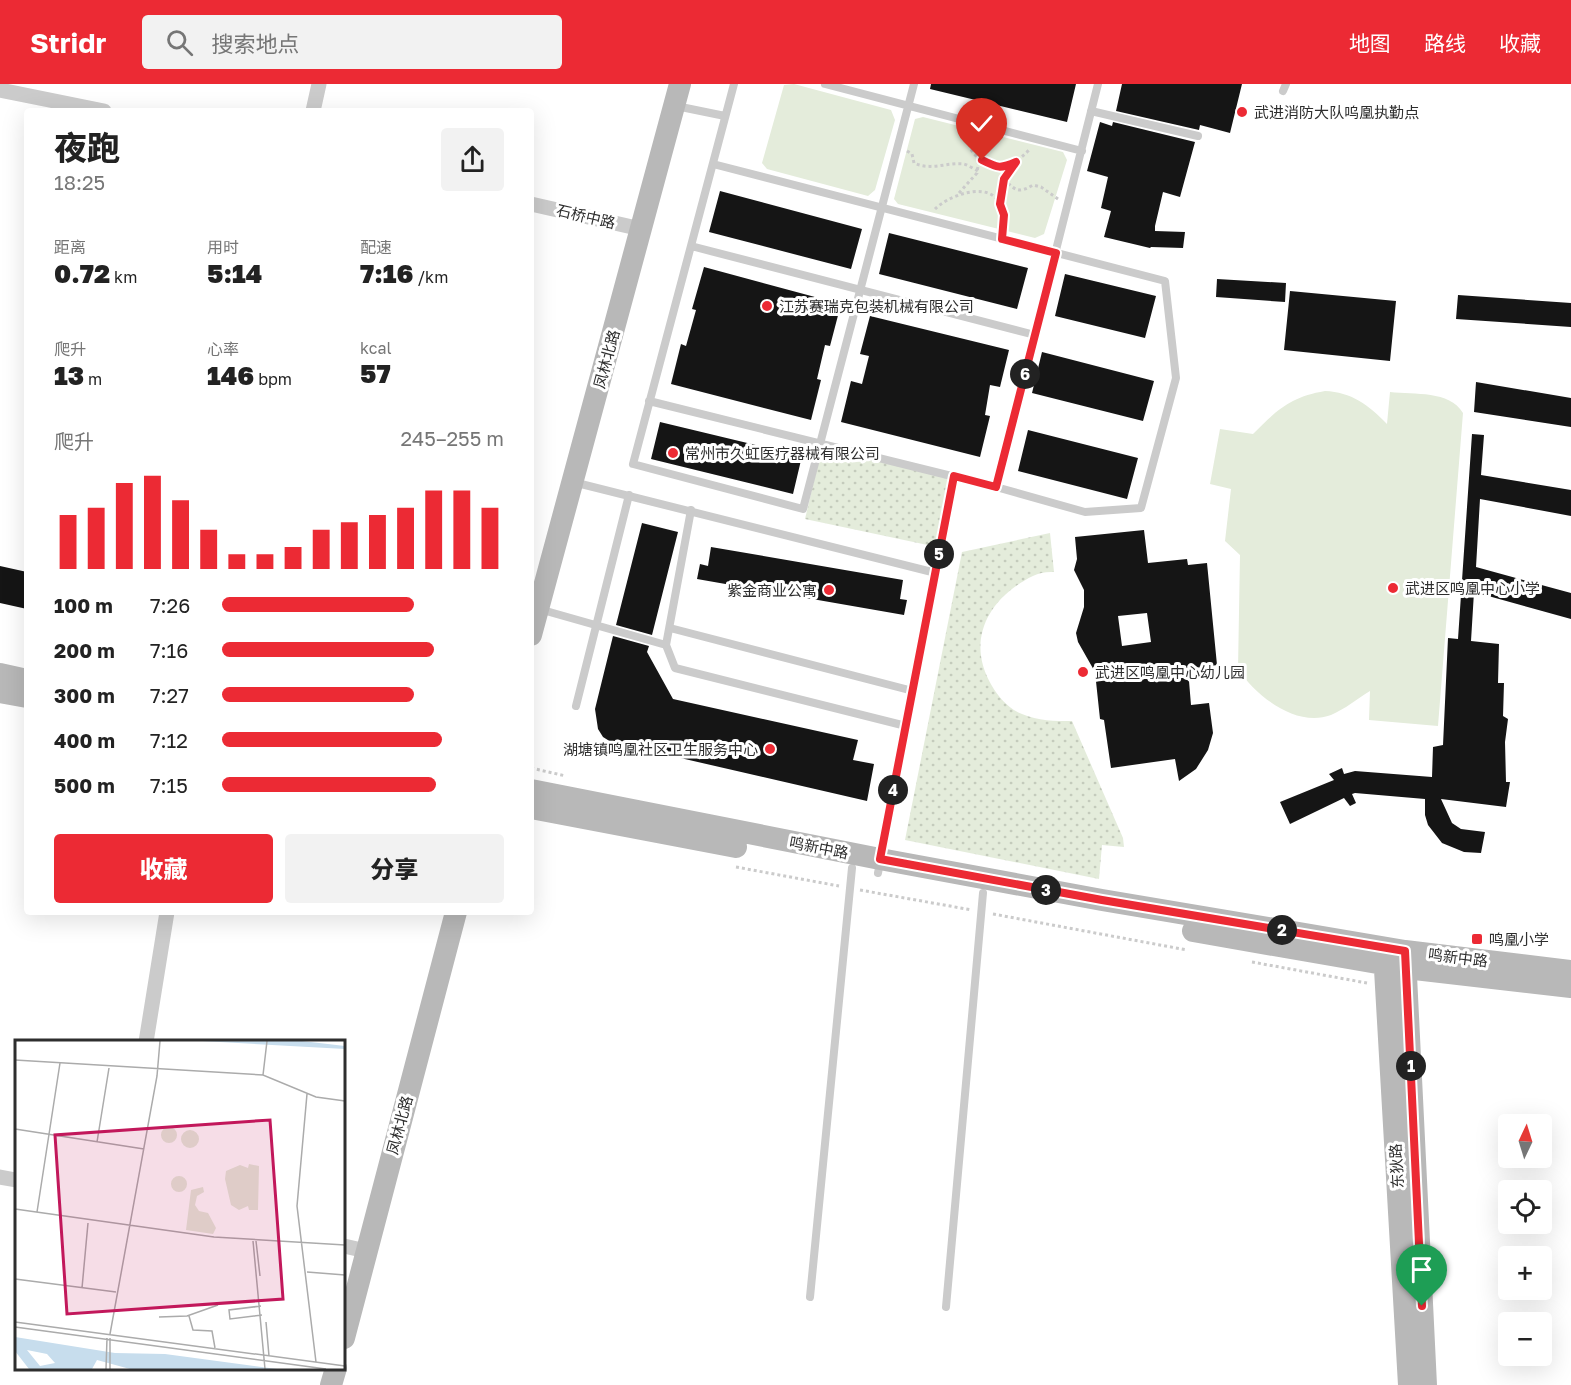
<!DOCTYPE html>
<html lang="zh">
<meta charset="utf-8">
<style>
body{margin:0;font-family:"Golos Text","Noto Sans SC",sans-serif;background:#f2f2f2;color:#222;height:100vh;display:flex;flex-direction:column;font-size:22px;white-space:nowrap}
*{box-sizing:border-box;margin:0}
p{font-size:20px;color:#767676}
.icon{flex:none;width:33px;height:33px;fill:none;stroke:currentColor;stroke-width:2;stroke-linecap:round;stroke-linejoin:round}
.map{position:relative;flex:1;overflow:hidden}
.sheet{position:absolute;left:24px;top:24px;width:510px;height:807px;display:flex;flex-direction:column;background:#fff;border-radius:6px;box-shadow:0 6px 24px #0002}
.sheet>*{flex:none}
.needle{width:39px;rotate:4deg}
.tools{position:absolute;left:1498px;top:1030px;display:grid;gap:12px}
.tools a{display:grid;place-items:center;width:54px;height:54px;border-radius:6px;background:#fff;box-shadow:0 6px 24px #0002;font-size:30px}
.pin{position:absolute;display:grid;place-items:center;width:51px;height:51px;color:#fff;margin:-62px -26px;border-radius:50% 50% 50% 0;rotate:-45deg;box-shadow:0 0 6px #0007}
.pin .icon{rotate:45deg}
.km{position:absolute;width:30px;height:30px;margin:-15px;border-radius:50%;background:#222;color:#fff;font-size:16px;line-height:30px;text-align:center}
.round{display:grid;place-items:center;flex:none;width:63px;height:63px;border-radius:6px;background:#f2f2f2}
.headline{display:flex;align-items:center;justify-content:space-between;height:102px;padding:0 30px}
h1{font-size:33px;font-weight:800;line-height:45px}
.stats{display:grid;grid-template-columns:repeat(3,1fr);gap:9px;height:102px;padding:6px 30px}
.stats div{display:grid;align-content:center}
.stats b{font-size:26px;font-weight:800}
.stats small{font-size:16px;font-weight:400}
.stats p{font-size:16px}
.chart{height:168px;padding:12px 30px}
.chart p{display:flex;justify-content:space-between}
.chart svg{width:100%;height:108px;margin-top:6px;stroke:#ec2a34;stroke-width:6}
.primary-button{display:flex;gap:12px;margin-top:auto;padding:12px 30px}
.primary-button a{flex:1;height:69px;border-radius:6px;background:#ec2a34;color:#fff;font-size:24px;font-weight:800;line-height:69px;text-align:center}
.primary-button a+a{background:#f2f2f2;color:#222}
ul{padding:0 30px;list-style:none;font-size:20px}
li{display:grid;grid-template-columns:96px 72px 1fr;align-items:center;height:45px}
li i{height:15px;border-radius:8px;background:#ec2a34}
header{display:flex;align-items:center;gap:36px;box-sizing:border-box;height:84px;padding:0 30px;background:#ec2a34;color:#fff}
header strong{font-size:28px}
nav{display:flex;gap:33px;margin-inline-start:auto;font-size:21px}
.search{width:420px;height:54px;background:#f2f2f2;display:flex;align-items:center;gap:15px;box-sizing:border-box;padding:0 21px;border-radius:6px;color:#767676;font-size:22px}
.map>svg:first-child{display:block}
</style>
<header>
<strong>Stridr</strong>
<div class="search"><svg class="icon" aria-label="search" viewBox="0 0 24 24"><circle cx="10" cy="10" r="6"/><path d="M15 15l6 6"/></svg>搜索地点</div>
<nav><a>地图</a><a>路线</a><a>收藏</a></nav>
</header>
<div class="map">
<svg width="1571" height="1301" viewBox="0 0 1571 1301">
<defs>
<pattern id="grass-dots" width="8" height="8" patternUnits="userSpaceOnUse" patternTransform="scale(1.5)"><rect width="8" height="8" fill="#e4ecdb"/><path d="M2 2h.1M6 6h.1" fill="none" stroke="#c4cbbc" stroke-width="1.8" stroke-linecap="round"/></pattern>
</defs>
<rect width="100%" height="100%" fill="#fff"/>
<path fill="url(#grass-dots)" d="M 822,363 L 950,394 L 937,463 L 805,435 Z
M 1050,449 L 1054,488 C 1039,487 1029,493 1016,502 C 982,526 969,564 992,602 C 999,614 1009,625 1022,630 C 1038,637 1055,637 1072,637 L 1123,754 L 1124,763 L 1102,761 L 1099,795 L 905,756 L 962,468 Z"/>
<path fill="#e4ecdb" d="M 794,0 L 891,26 L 895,36 L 875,106 L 868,112 L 767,85 L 762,79 L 784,1 Z
M 923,33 L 1063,68 L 1067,76 L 1044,150 L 1035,154 L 898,120 L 894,115 L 915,35 Z
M 1325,307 C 1351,308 1369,321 1387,340 L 1390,308 C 1415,311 1449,306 1463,329 L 1438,642 L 1369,636 L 1370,607 C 1357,615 1345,625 1331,631 C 1296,644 1256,612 1238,585 L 1240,471 L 1225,457 L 1231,405 L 1210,400 L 1220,345 L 1253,350 C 1277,326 1290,313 1325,307 Z"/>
<path fill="#151515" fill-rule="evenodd" d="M 931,0 L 1076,0 L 1067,38 L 930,5 Z
M 1122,0 L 1242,0 L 1230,49 L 1200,41 L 1199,46 L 1116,27 Z
M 1100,38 L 1112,42 L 1113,38 L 1195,58 L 1180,113 L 1163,108 L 1155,142 L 1155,147 L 1185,148 L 1183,164 L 1151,163 L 1150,164 L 1104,153 L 1111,127 L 1101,124 L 1108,93 L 1087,87 Z
M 720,107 L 862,145 L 851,185 L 709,148 Z
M 889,149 L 1028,184 L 1017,225 L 879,190 Z
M 704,183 L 841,220 L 830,262 L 825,261 L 817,295 L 821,296 L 811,336 L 671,300 L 681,260 L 686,262 L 696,226 L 692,225 Z
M 1065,190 L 1156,212 L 1145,254 L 1055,232 Z
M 1217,195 L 1286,199 L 1285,218 L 1216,213 Z
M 1290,207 L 1396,217 L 1390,277 L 1284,266 Z
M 1458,211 L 1571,219 L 1571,243 L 1456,235 Z
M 870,232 L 1009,266 L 1000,303 L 990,301 L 985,331 L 990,332 L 980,373 L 841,338 L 851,297 L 862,300 L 869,272 L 860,270 Z
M 1042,268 L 1154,297 L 1143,337 L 1032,309 Z
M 1476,298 L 1571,314 L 1571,343 L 1474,328 Z
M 660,338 L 802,372 L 793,410 L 651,375 Z
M 1028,346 L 1138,374 L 1127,415 L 1018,387 Z
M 1472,350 L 1484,351 L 1481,391 L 1571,406 L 1571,432 L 1480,415 L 1476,483 L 1571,509 L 1571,535 L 1474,508 L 1471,557 L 1499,560 L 1498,599 L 1504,599 L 1503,632 L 1508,635 L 1505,658 L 1506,698 L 1510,698 L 1506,723 L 1441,715 L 1452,739 L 1461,745 L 1485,748 L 1481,769 L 1464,768 L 1442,759 L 1428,741 L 1425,731 L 1425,715 L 1355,709 L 1352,710 L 1356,719 L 1350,722 L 1344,714 L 1290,740 L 1280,718 L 1334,696 L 1329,690 L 1342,684 L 1344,690 L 1355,687 L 1432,693 L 1433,663 L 1443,661 L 1448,554 L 1458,555 Z
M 642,439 L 678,448 L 652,551 L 616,541 Z
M 1144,446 L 1148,479 L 1187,475 L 1188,481 L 1207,479 L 1217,581 L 1205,583 L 1206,595 L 1189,597 L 1191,621 L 1209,619 L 1213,649 L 1208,666 L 1196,685 L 1179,697 L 1175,675 L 1111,684 L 1104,636 L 1100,635 L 1095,588 L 1078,558 L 1076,549 L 1084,523 L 1084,506 L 1074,486 L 1077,475 L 1075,453 ZM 1147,529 L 1151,558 L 1122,562 L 1118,532 Z
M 711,463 L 903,496 L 900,515 L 907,516 L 904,531 L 697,495 L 700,480 L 708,482 Z
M 0,482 L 27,488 L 27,525 L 0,519 Z
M 613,552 L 649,562 L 647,568 L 673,615 L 858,656 L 853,676 L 874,680 L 867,717 L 611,658 L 603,653 L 598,645 L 595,625 Z"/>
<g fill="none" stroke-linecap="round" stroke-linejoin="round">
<path stroke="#cbcbcb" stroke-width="3" stroke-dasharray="3 3" stroke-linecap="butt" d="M 966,48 C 968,54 969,62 972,67 C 991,92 1012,84 1030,65
M 907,67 L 912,70 L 914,79 C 931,87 947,78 964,80 C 968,81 974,85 978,87
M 1004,95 C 1015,106 1018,110 1033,101 L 1041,103 L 1058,115
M 959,109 L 977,89 L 979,75
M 1000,120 L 1004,95 L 1015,79
M 935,125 C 947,113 981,99 996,114 C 1005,122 1004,134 1004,145
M 531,684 L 566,692
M 736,783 L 839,802
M 860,806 L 972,826
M 993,830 L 1187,866
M 1252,878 L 1367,899"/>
<path stroke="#cbcbcb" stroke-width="8" d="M 734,0 L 633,380 L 803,425 L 914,0
M 825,0 L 1082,67
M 1283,7 L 1286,0
M 676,22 L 725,32
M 1091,27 L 1198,52
M 691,162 L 1035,251
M 649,317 L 996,403 L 1085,428 L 1141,424 L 1176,294 L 1165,197 L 713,80
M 573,398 L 936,489
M 996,403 L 1098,0
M 691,426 L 666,561 L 675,584 L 906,642
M 539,525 L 666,561
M 670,544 L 913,607
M 576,622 L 629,411
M 878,789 L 954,392
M 810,1213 L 852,784
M 946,1223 L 983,809"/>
<path stroke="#cbcbcb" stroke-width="15" d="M 0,6 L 104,27
M 313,27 L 319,0
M 531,120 L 641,145
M 146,958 L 167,828
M 0,1093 L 16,1096
M 344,1162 L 366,1167"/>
<path stroke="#b8b8b8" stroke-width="22" d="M 531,551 L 680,0
M 0,590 L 27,596
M 0,608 L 27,613
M 531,706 L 880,775 L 1102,816 L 1405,867 L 1571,887
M 531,724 L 736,763
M 1193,847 L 1406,884 L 1571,903
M 1384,868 L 1409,1301
M 1405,871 L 1426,1301
M 344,1254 L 456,828
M 331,1301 L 336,1284"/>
</g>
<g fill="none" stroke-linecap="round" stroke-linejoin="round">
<defs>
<path id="route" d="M 982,76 C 998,84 1000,85 1016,78 L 1004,95 L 1000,120 L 1004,131 L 1002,155 L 1056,169 L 996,403 L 954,392 L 880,775 L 1102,816 L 1405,867 L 1422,1222"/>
</defs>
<use href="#route" stroke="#fff" stroke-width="12"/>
<use href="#route" stroke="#ec2a34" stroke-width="8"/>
</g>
<g fill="#ec2a34" stroke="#fff" stroke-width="2">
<circle cx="1242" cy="28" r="6"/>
<circle cx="767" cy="222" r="6"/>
<circle cx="673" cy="369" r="6"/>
<circle cx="1393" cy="504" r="6"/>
<circle cx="829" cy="506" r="6"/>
<circle cx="1083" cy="588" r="6"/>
<circle cx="770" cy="665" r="6"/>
<rect x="1471" y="849" width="12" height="12" rx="3"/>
</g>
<g text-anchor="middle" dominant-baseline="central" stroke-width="6" stroke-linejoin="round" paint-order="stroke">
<g font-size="15" fill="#2e2e2e" stroke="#fff" text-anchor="start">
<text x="1254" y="28">武进消防大队呜凰执勤点</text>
<text x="779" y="222">江苏赛瑞克包装机械有限公司</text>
<text x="685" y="369">常州市久虹医疗器械有限公司</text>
<text x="1405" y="504">武进区鸣凰中心小学</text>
<text x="817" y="506" text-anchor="end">紫金商业公寓</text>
<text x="1095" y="588">武进区鸣凰中心幼儿园</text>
<text x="758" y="665" text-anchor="end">湖塘镇鸣凰社区卫生服务中心</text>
<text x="1489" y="855">鸣凰小学</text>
</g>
<g font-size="15" fill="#2e2e2e" stroke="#fff">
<text transform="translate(586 132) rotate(13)">石桥中路</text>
<text transform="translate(606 275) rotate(-75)">凤林北路</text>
<text transform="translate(819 763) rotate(11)">鸣新中路</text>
<text transform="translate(1458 873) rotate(7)">鸣新中路</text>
<text transform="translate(399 1041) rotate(-75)">凤林北路</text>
<text transform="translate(1396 1082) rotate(-93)">东狄路</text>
</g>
</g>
<g transform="translate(15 956)">
<rect width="330" height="330" fill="#fff"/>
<path d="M156 144a8 8 0 1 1 16 0a8 8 0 1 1-16 0ZM 188,147 L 189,152 L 182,156 L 180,165 L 184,171 L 193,173 L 201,188 L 198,194 L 171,190 L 176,150 Z" fill="#e4ecdb"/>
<path d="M146 95a8 8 0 1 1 16 0a8 8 0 1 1-16 0ZM166 99a9 9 0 1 1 18 0a9 9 0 1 1-18 0ZM 234,124 L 244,126 L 243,170 L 234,170 L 233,166 L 224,170 L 216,165 L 210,139 L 211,131 L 225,125 L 233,128 Z" fill="#e4ecdb"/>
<path d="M 187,1 L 287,1 L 330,6 L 330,9 ZM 0,297 L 100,313 L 150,314 L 262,329 L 115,329 L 82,320 L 77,329 L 14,329 L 0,311 ZM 12,310 L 32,314 L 40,323 L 25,326 Z" fill="#c7dded" fill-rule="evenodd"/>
<path fill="none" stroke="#ababab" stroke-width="1.5" d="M 0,20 L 248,35 L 301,57 L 330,61M 248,35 L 252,1M 292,54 L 282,166 L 301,322M 0,89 L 129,109M 82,102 L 94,28M 0,169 L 199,197 L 330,205M 22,172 L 45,23M 238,201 L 250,329M 241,201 L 245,236M 292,232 L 330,235M 0,239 L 101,252M 67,248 L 73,183M 246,266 L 214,270 L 215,279 L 247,275M 174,276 L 178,290 L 197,291 L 200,308M 144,277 L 172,276 L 203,265M 0,282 L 330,326M 251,282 L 254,316M 0,287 L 311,329M 95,294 L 142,36 L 145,1M 95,298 L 95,329M 91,329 L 92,298"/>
<path fill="#c2185b" fill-opacity="0.15" stroke="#c2185b" stroke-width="3" d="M 255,80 L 268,259 L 52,274 L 40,95 Z"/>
<rect width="330" height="330" fill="none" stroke="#2e2e2e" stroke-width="3"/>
</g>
</svg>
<div class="tools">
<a><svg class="needle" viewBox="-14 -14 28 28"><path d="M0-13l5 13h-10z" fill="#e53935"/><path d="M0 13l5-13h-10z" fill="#767676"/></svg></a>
<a><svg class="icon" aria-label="locate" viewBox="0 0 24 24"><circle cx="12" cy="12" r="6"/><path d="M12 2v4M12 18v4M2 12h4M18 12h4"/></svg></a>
<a>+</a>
<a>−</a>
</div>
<div class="pin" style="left:1422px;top:1222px;background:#1e9e55"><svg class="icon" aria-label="arrive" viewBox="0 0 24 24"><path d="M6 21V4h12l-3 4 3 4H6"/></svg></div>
<div class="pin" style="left:982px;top:76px;background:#d93025"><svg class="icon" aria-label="check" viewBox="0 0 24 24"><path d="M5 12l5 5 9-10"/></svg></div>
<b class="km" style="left:1411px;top:982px">1</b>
<b class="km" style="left:1282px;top:846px">2</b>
<b class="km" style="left:1046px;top:806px">3</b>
<b class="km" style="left:893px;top:706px">4</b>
<b class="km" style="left:939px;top:470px">5</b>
<b class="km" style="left:1025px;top:290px">6</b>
<section class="sheet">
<div class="headline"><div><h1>夜跑</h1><p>18:25</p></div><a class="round"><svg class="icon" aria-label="share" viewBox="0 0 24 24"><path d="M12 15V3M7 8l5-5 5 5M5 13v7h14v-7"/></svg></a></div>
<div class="stats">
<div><p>距离</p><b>0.72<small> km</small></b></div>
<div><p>用时</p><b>5:14</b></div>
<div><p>配速</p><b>7:16<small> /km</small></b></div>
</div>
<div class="stats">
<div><p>爬升</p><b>13<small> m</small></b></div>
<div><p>心率</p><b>146<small> bpm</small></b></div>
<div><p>kcal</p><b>57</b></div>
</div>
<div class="chart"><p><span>爬升</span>245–255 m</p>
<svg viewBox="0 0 160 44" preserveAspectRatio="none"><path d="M5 44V22M15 44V19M25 44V9M35 44V6M45 44V16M55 44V28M65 44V38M75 44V38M85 44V35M95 44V28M105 44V25M115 44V22M125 44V19M135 44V12M145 44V12M155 44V19"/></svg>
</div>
<ul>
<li><b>100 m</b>7:26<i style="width:68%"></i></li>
<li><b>200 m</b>7:16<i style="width:75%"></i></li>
<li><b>300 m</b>7:27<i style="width:68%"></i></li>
<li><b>400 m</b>7:12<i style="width:78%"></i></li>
<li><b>500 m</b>7:15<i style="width:76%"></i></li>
</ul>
<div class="primary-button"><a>收藏</a><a>分享</a></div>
</section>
</div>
